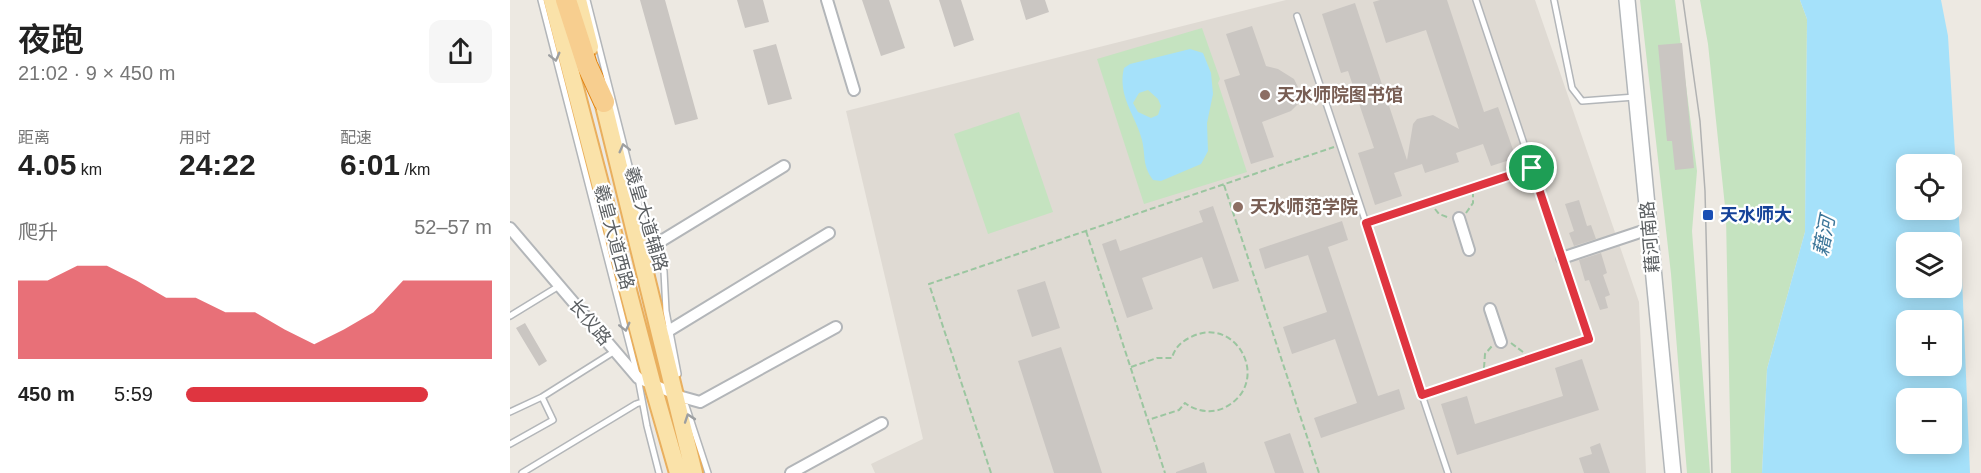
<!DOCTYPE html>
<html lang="zh">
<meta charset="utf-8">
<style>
body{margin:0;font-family:Helvetica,"Noto Sans SC",sans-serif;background:#f6f6f6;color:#222;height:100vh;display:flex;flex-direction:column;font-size:22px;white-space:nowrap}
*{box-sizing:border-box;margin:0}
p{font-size:20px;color:#767676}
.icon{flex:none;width:33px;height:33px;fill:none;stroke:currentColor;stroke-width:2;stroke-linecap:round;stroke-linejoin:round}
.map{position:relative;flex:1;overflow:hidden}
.panel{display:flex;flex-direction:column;background:#fff;width:510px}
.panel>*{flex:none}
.tools{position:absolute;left:1386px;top:154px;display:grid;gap:12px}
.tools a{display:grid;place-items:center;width:66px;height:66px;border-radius:12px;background:#fff;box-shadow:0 3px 15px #0003;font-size:30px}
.pin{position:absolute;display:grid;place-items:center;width:51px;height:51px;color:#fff;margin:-26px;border:3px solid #fff;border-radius:50%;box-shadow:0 2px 6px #0007}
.round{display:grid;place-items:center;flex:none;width:63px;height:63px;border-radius:12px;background:#f6f6f6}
.headline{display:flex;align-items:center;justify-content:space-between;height:102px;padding:0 18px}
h1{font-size:33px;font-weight:600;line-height:45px}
.stats{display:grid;grid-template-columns:repeat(3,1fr);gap:9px;height:102px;padding:6px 18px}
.stats div{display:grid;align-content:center}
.stats b{font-size:30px;font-weight:600}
.stats small{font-size:16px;font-weight:400}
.stats p{font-size:16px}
.chart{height:168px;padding:12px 18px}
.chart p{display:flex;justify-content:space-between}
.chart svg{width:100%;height:108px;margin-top:6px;fill:#df3540;opacity:.7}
ul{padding:0 18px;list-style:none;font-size:20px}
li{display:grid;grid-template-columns:96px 72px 1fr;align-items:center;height:45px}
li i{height:15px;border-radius:8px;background:#df3540}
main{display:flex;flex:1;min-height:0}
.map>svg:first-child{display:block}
</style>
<main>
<section class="panel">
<div class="headline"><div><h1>夜跑</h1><p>21:02 · 9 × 450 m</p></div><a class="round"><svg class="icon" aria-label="share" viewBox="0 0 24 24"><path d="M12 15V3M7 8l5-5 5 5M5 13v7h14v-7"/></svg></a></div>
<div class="stats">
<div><p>距离</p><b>4.05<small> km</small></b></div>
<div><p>用时</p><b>24:22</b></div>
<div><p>配速</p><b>6:01<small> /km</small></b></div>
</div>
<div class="chart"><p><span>爬升</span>52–57 m</p>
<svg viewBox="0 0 160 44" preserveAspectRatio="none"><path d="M0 44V12L10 12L20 6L30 6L40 12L50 19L60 19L70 25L80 25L90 32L100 38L110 32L120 25L130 12L140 12L150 12L160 12V44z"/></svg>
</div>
<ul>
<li><b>450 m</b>5:59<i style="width:79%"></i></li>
</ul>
</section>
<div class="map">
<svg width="1471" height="473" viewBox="0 0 1471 473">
<rect width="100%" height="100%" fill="#ede9e2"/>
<path fill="#dfdad3" d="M 776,0 L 1025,0 L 1129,302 L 1136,473 L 365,473 L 361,464 L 413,439 L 336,111 Z"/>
<path fill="#c5e3c0" d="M 1130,0 L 1165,0 L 1187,171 L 1182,231 L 1200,473 L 1177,473 L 1161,274 Z
M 1190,0 L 1290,0 L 1297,19 L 1295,232 L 1257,369 L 1252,473 L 1221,473 L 1216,216 L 1198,44 Z
M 692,28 L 710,79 L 708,83 L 737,172 L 634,204 L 587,59 Z
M 509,112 L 543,212 L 478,234 L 444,134 Z"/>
<path fill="#a5e1fa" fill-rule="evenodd" d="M 1290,0 L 1431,0 L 1438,36 L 1451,253 L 1460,473 L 1252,473 L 1257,369 L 1295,232 L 1297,19 ZM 1396,165 L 1442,165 L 1442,210 L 1396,210 ZM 1396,243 L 1442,243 L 1442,288 L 1396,288 ZM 1396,321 L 1442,321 L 1442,366 L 1396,366 ZM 1396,399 L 1442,399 L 1442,444 L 1396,444 Z
M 680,49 L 693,53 L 701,73 L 703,94 L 697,123 L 698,151 L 691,164 L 651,181 L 643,180 C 632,164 636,158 632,140 C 626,116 607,96 614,68 L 620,64 ZM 638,90 L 648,99 L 651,106 L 648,115 L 641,118 L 628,112 L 623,103 L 629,93 Z"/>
<path fill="#cac6c2" d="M 130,0 L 155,0 L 188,119 L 165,125 Z
M 227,0 L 253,0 L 259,22 L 235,28 Z
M 352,0 L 379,0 L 395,48 L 371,56 Z
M 429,0 L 451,0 L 464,40 L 444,47 Z
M 510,0 L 535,0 L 539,12 L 516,20 Z
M 870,0 L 937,0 L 974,112 L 988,107 L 1006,158 L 981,166 L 973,144 L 946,153 L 949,162 L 915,173 L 912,164 L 884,173 L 892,196 L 865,205 L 848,153 L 864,148 L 838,71 L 831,73 L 812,14 L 845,3 L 897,160 L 903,124 L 907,119 L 923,115 L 949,129 L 916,30 L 876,43 L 863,2 Z
M 742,26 L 756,66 L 768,69 L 784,79 L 791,93 L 789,103 L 781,111 L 752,122 L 764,157 L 741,164 L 714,80 L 730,75 L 716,34 Z
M 1172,43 L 1184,168 L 1165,170 L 1162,141 L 1157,141 L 1148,45 Z
M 266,44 L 282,99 L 258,105 L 243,50 Z
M 1069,200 L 1077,226 L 1081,225 L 1086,239 L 1064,246 L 1059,233 L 1064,231 L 1055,204 Z
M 703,206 L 729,281 L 703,289 L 692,257 L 632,278 L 643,309 L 617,318 L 592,244 L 606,239 L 610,251 L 693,222 L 689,211 Z
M 832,221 L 838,240 L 818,247 L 868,396 L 889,389 L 895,409 L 811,438 L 804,418 L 847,403 L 825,339 L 782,354 L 773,327 L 817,312 L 798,255 L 755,269 L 749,249 Z
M 1091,253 L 1097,273 L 1093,275 L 1100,295 L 1095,297 L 1098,308 L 1090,310 L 1079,280 L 1075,281 L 1069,260 Z
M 535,281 L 550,328 L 522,337 L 507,290 Z
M 15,323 L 37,361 L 29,366 L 6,328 Z
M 551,347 L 592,473 L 544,473 L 508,361 Z
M 1072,359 L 1089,410 L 947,455 L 931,404 L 957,396 L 965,424 L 1053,396 L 1045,368 Z
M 780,433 L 794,473 L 765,473 L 754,442 Z
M 1090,443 L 1100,473 L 1074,473 L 1069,458 L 1082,454 L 1080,447 Z
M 694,462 L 697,473 L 666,473 L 666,472 Z"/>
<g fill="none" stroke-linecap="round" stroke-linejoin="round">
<defs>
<path id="lane" d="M 31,0 L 128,378 L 137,426 L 149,473
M 77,0 L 133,221 L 154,271 L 156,311 L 168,374
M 966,0 C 1004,113 1041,226 1079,339 L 912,395 L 856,223 L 1022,168
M 1044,0 L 1062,88 L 1072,101 L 1125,97
M 787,16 L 856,223
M 0,316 L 49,286
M 912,395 L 938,473
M 176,406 L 198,473
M 0,412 L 32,397 L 105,351
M 0,444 L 43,420 L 32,397
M 12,473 L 126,404 L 132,402"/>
<path id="street" d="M 317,0 L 344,90
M 949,218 L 959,250
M 0,228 L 128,378 L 172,397 L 190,402 L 326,327
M 143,246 L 274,166
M 1052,258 L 1139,229
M 980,309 L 991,342
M 160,330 L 319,233
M 281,473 L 372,423"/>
<path id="secondary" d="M 1117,0 L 1163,473"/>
<path id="primary" d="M 42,0 L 143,386 L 168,473
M 68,0 L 80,47
M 90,89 L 184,473"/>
<path id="highway" d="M 56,0 L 77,65 L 94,102"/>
</defs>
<use href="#lane" stroke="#b3b6b9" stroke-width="8"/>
<use href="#street" stroke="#b3b6b9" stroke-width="14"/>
<use href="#secondary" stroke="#b2b6b9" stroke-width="18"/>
<use href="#primary" stroke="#e9af5e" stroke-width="20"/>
<use href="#highway" stroke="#e2820c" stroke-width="22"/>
<path stroke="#9bc6a0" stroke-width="2" stroke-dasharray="6 3" stroke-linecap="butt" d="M 714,185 L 809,473
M 925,209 L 929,214 L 940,218
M 956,213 L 963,203 L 963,194
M 576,231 L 655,473
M 1001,343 L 1013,352
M 621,367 L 647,358 L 662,358 C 664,349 671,342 679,338 C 726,312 764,383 714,408 C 702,414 685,411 675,403 L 669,410 L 638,420
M 974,368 L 975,354 L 982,346
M 481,473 L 419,284 L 824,147"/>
<use href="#lane" stroke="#fff" stroke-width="5"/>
<use href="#street" stroke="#fff" stroke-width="10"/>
<use href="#secondary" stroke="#fff" stroke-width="15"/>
<use href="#primary" stroke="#fae2a9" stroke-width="16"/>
<use href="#highway" stroke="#f7ce8f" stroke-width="20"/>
<path stroke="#b1b2b2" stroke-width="1.5" d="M 1173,0 L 1190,121 L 1195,191 L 1202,473"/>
</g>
<defs><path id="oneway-chevron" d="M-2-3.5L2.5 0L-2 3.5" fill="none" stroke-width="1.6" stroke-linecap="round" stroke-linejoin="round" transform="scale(1.5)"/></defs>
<g stroke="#9d9fa1">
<use href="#oneway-chevron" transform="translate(45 57) rotate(76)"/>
<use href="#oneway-chevron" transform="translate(114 148) rotate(-104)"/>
<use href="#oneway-chevron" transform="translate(115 327) rotate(76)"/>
<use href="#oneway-chevron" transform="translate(179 418) rotate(-109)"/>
</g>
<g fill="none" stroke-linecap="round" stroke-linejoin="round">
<defs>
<path id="route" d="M 1022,168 L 1079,339 L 912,395 L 856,223 Z"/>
</defs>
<use href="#route" stroke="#fff" stroke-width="12"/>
<use href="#route" stroke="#df3540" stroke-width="8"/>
</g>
<g fill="#8d6e63" stroke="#fff" stroke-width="2">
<circle cx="755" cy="95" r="6"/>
<circle cx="728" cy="207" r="6"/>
</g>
<rect fill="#1a4fb4" stroke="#fff" stroke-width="2" x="1192" y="209" width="12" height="12" rx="3"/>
<g text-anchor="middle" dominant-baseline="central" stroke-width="4.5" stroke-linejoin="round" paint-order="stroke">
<g font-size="18" font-weight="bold" fill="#785e54" stroke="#fff" text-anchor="start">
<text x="767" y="95">天水师院图书馆</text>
<text x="740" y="207">天水师范学院</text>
</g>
<g font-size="18" font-weight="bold" fill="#164399" stroke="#fff" text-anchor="start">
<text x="1210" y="215">天水师大</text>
</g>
<g font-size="18" fill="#5b5f62" stroke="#fff">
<text transform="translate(136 219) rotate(73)">羲皇大道辅路</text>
<text transform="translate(104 237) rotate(75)">羲皇大道西路</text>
<text transform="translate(1140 237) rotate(-95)">藉河南路</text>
<text transform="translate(80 322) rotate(50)">长仪路</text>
</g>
<g font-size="20" font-style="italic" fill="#3e779a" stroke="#fff">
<text transform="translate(1314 236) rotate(-79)">藉河</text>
</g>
</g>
</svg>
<div class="tools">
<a><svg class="icon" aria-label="locate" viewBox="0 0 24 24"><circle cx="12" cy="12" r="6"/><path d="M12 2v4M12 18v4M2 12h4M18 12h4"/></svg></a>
<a><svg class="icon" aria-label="layers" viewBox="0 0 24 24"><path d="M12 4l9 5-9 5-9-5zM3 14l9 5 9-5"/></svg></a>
<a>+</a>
<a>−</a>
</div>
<div class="pin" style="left:1022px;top:168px;background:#1e9e55"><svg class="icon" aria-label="arrive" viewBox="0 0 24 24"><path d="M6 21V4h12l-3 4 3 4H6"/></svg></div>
</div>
</main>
